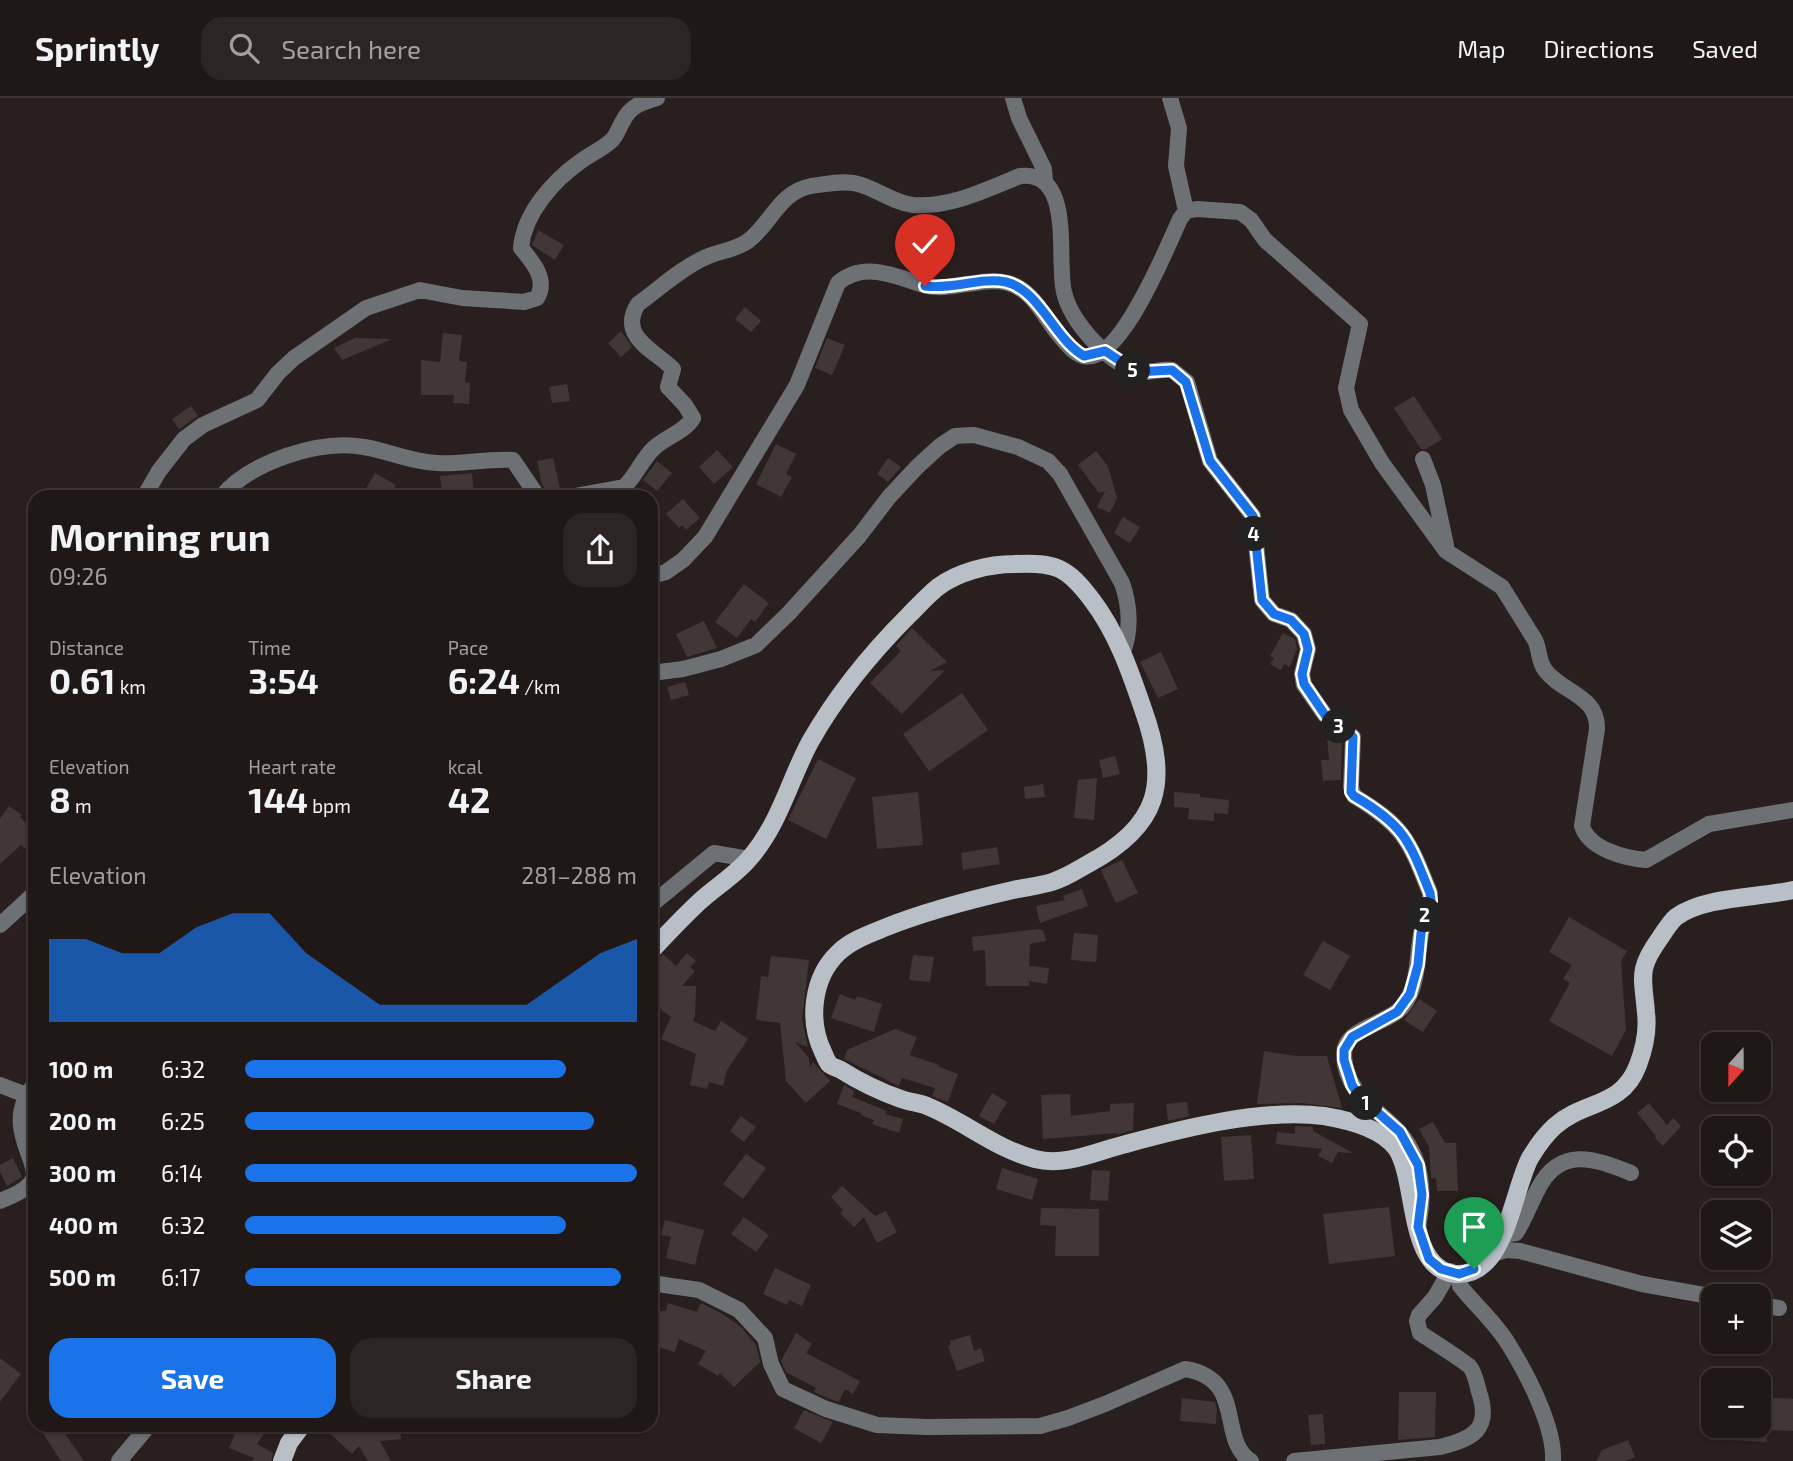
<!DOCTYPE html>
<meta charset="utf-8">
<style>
body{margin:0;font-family:"Exo 2",sans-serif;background:#2d2424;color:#f1f3f6;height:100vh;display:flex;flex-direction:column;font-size:26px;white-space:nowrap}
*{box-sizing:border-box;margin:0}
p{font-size:23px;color:#a29fa1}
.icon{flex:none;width:38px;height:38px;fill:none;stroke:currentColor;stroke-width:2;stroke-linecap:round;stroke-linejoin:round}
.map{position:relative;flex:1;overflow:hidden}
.drawer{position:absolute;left:28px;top:392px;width:630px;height:942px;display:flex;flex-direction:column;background:#201717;border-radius:21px;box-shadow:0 2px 5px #0004,0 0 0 2px #3d3636}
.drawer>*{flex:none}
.needle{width:46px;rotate:201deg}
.tools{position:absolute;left:1701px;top:934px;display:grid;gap:14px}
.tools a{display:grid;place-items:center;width:70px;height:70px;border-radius:14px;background:#201717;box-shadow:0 2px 5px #0004,0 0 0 2px #3d3636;font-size:35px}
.pin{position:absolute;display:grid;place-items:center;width:60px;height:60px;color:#fff;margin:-72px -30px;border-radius:50% 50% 50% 0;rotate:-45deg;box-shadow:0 0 7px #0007}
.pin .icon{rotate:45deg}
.km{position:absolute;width:35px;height:35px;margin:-18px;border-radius:50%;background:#222;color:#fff;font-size:19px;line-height:35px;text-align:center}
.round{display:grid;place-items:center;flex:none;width:74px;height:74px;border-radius:21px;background:#2d2424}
.headline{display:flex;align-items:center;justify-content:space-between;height:119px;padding:0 21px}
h1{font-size:38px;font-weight:700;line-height:52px}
.figures{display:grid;grid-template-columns:repeat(3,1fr);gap:10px;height:119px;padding:7px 21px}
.figures div{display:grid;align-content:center}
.figures b{font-size:35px;font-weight:700}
.figures small{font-size:19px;font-weight:400}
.figures p{font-size:19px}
.chart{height:196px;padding:14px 21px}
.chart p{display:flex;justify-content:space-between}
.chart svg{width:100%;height:126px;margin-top:7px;fill:#1a73e8;opacity:.7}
.action{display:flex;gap:14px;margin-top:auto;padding:14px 21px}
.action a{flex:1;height:80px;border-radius:21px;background:#1a73e8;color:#fff;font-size:28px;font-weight:700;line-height:80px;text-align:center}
.action a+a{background:#2d2424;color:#f1f3f6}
ul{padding:0 21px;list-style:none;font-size:23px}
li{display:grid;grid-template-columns:112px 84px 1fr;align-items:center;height:52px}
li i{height:18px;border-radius:9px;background:#1a73e8}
header{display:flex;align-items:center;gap:42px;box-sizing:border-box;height:98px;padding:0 35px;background:#201717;border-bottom:2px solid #3d3636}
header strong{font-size:33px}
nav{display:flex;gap:38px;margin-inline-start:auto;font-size:24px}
.search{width:490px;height:63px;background:#2d2424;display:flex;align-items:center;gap:18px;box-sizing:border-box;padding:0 24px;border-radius:21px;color:#a29fa1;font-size:26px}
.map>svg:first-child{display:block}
</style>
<header>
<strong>Sprintly</strong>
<div class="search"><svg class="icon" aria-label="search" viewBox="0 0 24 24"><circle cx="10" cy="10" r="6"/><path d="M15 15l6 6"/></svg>Search here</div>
<nav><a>Map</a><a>Directions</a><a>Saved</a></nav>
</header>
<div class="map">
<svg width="1793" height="1363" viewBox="0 0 1793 1363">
<rect width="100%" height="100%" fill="#2a1f1f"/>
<path fill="#423737" d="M 538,132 L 564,147 L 555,162 L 532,147 Z
M 745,209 L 761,223 L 751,234 L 735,221 Z
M 621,233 L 632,249 L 621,259 L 608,245 Z
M 443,235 L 462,237 L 459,263 L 467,264 L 465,284 L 470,285 L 469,306 L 453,305 L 454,297 L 421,297 L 421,262 L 440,264 Z
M 357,239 L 357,240 L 392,241 L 342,262 L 334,250 Z
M 827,240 L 845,247 L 832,277 L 815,270 Z
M 567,286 L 570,303 L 552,305 L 549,289 Z
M 1414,298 L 1442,341 L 1426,351 L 1421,351 L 1394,310 Z
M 191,308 L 198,318 L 179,331 L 172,321 Z
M 776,346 L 796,356 L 786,376 L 792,379 L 781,399 L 756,386 Z
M 717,352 L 733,369 L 714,386 L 699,369 Z
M 1096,353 L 1108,368 L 1117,400 L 1110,415 L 1097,409 L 1105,393 L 1099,395 L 1078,367 Z
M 553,360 L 560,390 L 546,393 L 542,386 L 537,363 Z
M 888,360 L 901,369 L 888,384 L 877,376 Z
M 657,363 L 672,375 L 657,393 L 643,382 Z
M 375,375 L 396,387 L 389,399 L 373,399 L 364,394 Z
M 472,375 L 474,399 L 443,399 L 440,378 Z
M 683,401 L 700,420 L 686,432 L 682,427 L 679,430 L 666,416 Z
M 1123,419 L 1140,429 L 1130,445 L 1114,435 Z
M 744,486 L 769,505 L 755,524 L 751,521 L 737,540 L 715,524 Z
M 704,523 L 717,550 L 687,559 L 676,536 Z
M 912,530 L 947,564 L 930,573 L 945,572 L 902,616 L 870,585 L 901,553 L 896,548 Z
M 1283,535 L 1295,541 L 1297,551 L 1290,569 L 1284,566 L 1281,572 L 1270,566 L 1274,560 L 1270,558 Z
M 1161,554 L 1178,591 L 1158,600 L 1140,564 Z
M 685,584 L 689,597 L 671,602 L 667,589 Z
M 962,595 L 988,632 L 929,673 L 903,636 Z
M 1335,638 L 1342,644 L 1341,682 L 1323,683 L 1321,662 L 1329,662 L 1327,639 Z
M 1115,658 L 1120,676 L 1103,680 L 1099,662 Z
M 818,661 L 856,680 L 826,741 L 788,722 Z
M 1097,680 L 1094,722 L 1074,720 L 1078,682 Z
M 1043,686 L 1045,699 L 1025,701 L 1024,689 Z
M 918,694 L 923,747 L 877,751 L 872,699 Z
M 1174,694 L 1200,696 L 1200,699 L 1229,702 L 1228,716 L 1214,715 L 1214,723 L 1188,721 L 1189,710 L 1174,709 Z
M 9,708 L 22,717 L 20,719 L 35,734 L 35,742 L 26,751 L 21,747 L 0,766 L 0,721 Z
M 997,749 L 1000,766 L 963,772 L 961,755 Z
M 1122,762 L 1138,795 L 1116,805 L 1101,772 Z
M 1082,791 L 1088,808 L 1040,825 L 1036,808 L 1065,802 L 1063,798 Z
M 1569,819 L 1627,853 L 1621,863 L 1626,932 L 1612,958 L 1549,923 L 1570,885 L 1563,881 L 1572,867 L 1549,854 Z
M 1038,831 L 1043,832 L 1046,843 L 1030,846 L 1029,868 L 1049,870 L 1047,886 L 1029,883 L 1029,888 L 986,888 L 985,852 L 973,853 L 972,839 Z
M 1074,835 L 1098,837 L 1096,864 L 1071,862 Z
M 1323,843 L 1350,858 L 1330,892 L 1303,877 Z
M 687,855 L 696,863 L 690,869 L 695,873 L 682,888 L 696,888 L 695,918 L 693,923 L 715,933 L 721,923 L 748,941 L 727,972 L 723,988 L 709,984 L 707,991 L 690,987 L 696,956 L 661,941 L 671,919 L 651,904 L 651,868 L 663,856 L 676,868 Z
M 913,857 L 934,859 L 930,884 L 909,882 Z
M 771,858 L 809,862 L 802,922 L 808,949 L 795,944 L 809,960 L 810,970 L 813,964 L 830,983 L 806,1005 L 786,983 L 780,925 L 756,922 L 761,878 L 768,879 Z
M 840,896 L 855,902 L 857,898 L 882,906 L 874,934 L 831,920 Z
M 1419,901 L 1437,913 L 1423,934 L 1404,922 Z
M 895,931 L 917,939 L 910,957 L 939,967 L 939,969 L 958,976 L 948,1004 L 932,998 L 935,990 L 902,980 L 899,988 L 844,961 L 847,952 Z
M 1264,953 L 1296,958 L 1327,958 L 1342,1010 L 1301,1005 L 1257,1006 Z
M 844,987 L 854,993 L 852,999 L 887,1013 L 885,1016 L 903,1021 L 899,1035 L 872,1026 L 874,1022 L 861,1017 L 861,1015 L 837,1006 Z
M 992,995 L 1007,1004 L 994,1026 L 979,1018 Z
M 1070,996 L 1071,1018 L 1110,1013 L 1110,1006 L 1134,1005 L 1133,1032 L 1117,1037 L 1117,1035 L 1043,1041 L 1041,997 Z
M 1187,1004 L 1189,1018 L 1168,1023 L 1166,1006 Z
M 1649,1005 L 1667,1027 L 1673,1020 L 1681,1028 L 1663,1048 L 1655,1040 L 1656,1038 L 1637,1015 Z
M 741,1018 L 756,1029 L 744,1044 L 730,1033 Z
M 1433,1024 L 1445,1045 L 1456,1045 L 1458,1093 L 1437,1093 L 1436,1080 L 1431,1081 L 1429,1049 L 1419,1031 Z
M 1295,1028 L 1313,1029 L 1313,1033 L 1353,1055 L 1338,1054 L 1332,1065 L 1318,1058 L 1322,1051 L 1276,1046 L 1277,1034 L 1295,1036 Z
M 1251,1037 L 1254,1081 L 1224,1083 L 1221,1039 Z
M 746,1056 L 766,1070 L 743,1101 L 723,1086 Z
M 13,1060 L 22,1079 L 7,1088 L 0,1074 L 0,1067 Z
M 1002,1070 L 1038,1081 L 1032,1102 L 996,1091 Z
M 1092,1072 L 1110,1073 L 1108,1103 L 1090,1102 Z
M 842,1088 L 875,1118 L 886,1113 L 897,1134 L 877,1145 L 864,1119 L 854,1129 L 840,1115 L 843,1112 L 831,1099 Z
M 1389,1109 L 1395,1158 L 1329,1166 L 1323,1116 Z
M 1041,1110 L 1099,1111 L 1099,1158 L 1055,1158 L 1056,1128 L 1040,1127 Z
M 744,1119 L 769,1137 L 756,1154 L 731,1136 Z
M 665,1122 L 704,1132 L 695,1167 L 666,1160 L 671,1139 L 661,1137 Z
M 775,1170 L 811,1187 L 802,1208 L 789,1202 L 787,1207 L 763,1196 Z
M 668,1205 L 697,1214 L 701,1205 L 719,1214 L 740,1228 L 756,1247 L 760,1264 L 734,1289 L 720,1275 L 718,1278 L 698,1266 L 706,1253 L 679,1241 L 675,1254 L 654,1248 L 657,1238 L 651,1238 L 651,1213 L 666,1213 Z
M 796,1235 L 812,1246 L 806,1255 L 860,1283 L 853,1296 L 845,1291 L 839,1304 L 830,1301 L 814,1294 L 816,1290 L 786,1274 L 781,1263 Z
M 970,1237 L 974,1253 L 981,1250 L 985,1263 L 957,1273 L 948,1248 L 951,1247 L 950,1243 Z
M 0,1260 L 21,1276 L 0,1304 Z
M 1399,1294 L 1436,1294 L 1435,1339 L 1398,1342 Z
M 1759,1299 L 1793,1301 L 1793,1333 L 1767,1332 L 1766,1344 L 1714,1341 L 1715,1328 L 1759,1328 Z
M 1182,1300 L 1215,1304 L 1217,1311 L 1216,1326 L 1180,1323 Z
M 804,1312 L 833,1324 L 821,1345 L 794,1330 Z
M 1323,1316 L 1325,1346 L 1311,1347 L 1308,1317 Z
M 37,1326 L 57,1326 L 60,1336 L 63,1333 L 84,1363 L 61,1363 Z
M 239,1326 L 270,1326 L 257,1346 L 273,1355 L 271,1363 L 252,1363 L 254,1360 L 229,1350 Z
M 320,1326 L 399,1326 L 401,1341 L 380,1343 L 391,1363 L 368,1363 L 359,1348 L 352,1356 Z
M 1628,1342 L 1635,1359 L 1625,1363 L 1596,1363 L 1602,1352 Z"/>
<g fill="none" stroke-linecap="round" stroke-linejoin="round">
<path stroke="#6d7074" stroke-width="16" d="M 1013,0 L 1019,20 L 1044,71 L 1045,83
M 1170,0 L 1179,30 L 1176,68 L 1186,113
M 1423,361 L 1433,387 L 1446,447
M 144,399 L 159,373 L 184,341 L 203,327 L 257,302 L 278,275 L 294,260 L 366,210 L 420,192 L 462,200 L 524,204 L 537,200 C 548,182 533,164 521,150 C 524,115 553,83 581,63 C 591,56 604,50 612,42 C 617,37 619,29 623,23 C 630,8 643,4 657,0
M 221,399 C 250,364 319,341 364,349 C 389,353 410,364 437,365 C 462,367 488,360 513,362 L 538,399
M 569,399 L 624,389 C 636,378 642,361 654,350 C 666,339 686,333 693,320 L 685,307 L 668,289 L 673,271 C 656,253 617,239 638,206 C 659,191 680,171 704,160 C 718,153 734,153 748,143 C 771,126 779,94 811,88 C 825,86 845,82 858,86 C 877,91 894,105 913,107 C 950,110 988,91 1020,78 C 1075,72 1056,162 1064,194 C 1071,224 1106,262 1135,273 C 1147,277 1160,270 1172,272 L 1187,284 L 1210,363 L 1253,418 L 1262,502 L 1274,516 L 1291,522 L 1304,536 L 1308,551 L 1302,576 L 1304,587 L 1325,617 L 1353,639 L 1351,689 L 1354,698 C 1404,728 1409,742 1430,795 C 1431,808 1424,818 1422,831 C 1416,857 1420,886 1403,908 C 1388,927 1343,929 1344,957 C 1345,995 1376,1009 1398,1033 C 1423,1060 1425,1095 1418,1129
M 651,478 L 666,474 L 683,462 L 705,439 L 797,287 L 838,185 C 864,163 895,178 923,187 C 951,195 980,178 1008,185 C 1033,192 1044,219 1059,237 C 1065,244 1073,255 1083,258 C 1120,268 1167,149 1180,121 L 1186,113 L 1197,111 L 1240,114 L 1251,122 L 1265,142 L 1360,226 L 1346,290 L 1351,312 L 1382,365 L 1446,453 L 1502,489 L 1535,542 C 1540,552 1538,563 1545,572 C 1562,595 1598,597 1597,631 L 1582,728 C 1589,751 1624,760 1646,762 L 1709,726 L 1793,712
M 651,575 L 683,571 L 721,561 L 756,547 L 789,515 L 860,437 L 889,399 L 918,368 L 940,348 L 955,338 L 974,337 L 1018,349 L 1048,363 L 1060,376 L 1122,485 C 1130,508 1131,532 1123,554
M 651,807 L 714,755 L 749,761
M 0,827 L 35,795
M 0,987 L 26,997
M 0,1103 C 11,1098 27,1093 33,1081 C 41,1064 0,1027 35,986
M 1503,1137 L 1516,1135 C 1525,1121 1530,1106 1538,1091 C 1560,1048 1594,1060 1631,1075
M 1496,1155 L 1506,1152 L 1520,1153 L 1642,1186 L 1715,1199
M 1459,1176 L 1460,1188 C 1476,1208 1496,1225 1509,1247 C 1527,1276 1555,1329 1553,1363
M 651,1185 L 699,1192 L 739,1212 L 765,1240 L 771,1266 L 783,1291 L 826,1311 L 877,1327 L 926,1329 L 1040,1328 L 1068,1320 L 1105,1306 L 1185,1271 C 1247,1281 1217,1342 1251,1363
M 1759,1207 L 1779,1210
M 119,1363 L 150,1326
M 1294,1363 L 1440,1349 C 1472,1341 1492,1332 1479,1294 C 1477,1286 1475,1275 1470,1269 C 1467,1265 1426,1239 1420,1235 L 1417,1223 L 1419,1217 L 1435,1199 L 1450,1173"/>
<path stroke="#b8bfc7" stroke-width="18" d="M 651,853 C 666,837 681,821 698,805 C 714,790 734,778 748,762 C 779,728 789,683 810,644 C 836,598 872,554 909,517 C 918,508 928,497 938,489 C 958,474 989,466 1014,466 C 1056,464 1067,469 1092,502 C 1117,535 1130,573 1143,611 C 1170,686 1159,728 1088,766 C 1076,773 1065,780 1052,784 C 1039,788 1026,789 1013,792 C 969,802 926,813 884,830 C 869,836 850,843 838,855 C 812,880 808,923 823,954 C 825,958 826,962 829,966 C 832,969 837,970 841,972 C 860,984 881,994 901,1001 C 910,1004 919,1005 927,1008 C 964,1023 996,1051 1035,1061 C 1066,1069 1097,1053 1126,1046 C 1184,1030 1264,1010 1324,1018 C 1348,1022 1381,1030 1396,1050 C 1418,1082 1406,1172 1456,1176 C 1506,1179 1512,1094 1530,1060 C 1536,1050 1546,1036 1555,1028 C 1584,1002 1622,1010 1638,967 C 1644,951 1648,931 1646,915 C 1643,878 1637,872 1660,840 C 1664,834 1671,823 1676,819 C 1705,798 1759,800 1793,792
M 282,1363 L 289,1345 L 303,1326"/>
</g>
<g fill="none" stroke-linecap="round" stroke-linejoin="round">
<defs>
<path id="route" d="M 925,188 C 952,192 980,179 1006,184 C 1040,192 1054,241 1084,258 L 1105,253 L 1137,274 L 1172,272 L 1186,284 L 1210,363 L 1253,418 L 1262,502 L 1274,516 L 1291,522 L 1304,536 L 1308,551 L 1302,576 L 1304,586 L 1325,617 L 1353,639 L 1351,694 L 1354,698 C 1404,727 1409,742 1430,795 L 1431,803 L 1421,835 L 1418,867 L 1410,896 L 1397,914 L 1352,939 L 1344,952 L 1344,962 L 1352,987 L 1359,998 L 1400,1034 L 1418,1067 L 1422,1097 L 1418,1129 L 1429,1161 L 1441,1171 L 1459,1176 L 1474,1171"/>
</defs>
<use href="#route" stroke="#fff" stroke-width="14"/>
<use href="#route" stroke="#1a73e8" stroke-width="9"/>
</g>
</svg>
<div class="tools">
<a><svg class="needle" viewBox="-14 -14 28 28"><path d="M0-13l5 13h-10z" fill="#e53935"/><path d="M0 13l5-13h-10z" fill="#a29fa1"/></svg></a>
<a><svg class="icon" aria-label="locate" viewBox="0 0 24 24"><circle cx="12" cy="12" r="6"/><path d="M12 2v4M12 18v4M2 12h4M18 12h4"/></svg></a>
<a><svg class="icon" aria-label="layers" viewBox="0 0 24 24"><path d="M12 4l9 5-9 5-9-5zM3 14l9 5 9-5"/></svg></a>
<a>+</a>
<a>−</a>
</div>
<div class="pin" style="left:1474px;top:1171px;background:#1e9e55"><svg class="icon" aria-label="arrive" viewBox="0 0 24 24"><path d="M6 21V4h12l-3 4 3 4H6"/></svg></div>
<div class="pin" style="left:925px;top:188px;background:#d93025"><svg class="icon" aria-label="check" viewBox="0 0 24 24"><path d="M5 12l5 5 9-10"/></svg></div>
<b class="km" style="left:1366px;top:1005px">1</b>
<b class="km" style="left:1425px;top:817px">2</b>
<b class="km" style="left:1339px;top:628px">3</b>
<b class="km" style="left:1254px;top:436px">4</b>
<b class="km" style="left:1133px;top:272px">5</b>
<section class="drawer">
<div class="headline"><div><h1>Morning run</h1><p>09:26</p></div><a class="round"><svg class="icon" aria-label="share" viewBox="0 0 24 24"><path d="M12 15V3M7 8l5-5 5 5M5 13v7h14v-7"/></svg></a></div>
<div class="figures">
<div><p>Distance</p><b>0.61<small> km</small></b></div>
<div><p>Time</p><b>3:54</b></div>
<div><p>Pace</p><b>6:24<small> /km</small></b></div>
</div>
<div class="figures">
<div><p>Elevation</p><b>8<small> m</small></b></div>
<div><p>Heart rate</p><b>144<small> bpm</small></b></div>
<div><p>kcal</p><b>42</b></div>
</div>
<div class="chart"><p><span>Elevation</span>281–288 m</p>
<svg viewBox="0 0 160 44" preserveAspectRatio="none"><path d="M0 44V15L10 15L20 20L30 20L40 11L50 6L60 6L70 20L80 29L90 38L100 38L110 38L120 38L130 38L140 29L150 20L160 15V44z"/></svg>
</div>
<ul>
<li><b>100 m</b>6:32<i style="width:82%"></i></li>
<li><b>200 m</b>6:25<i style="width:89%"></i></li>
<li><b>300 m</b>6:14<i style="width:100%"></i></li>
<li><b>400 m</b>6:32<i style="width:82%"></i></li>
<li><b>500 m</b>6:17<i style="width:96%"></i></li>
</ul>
<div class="action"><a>Save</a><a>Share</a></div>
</section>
</div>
